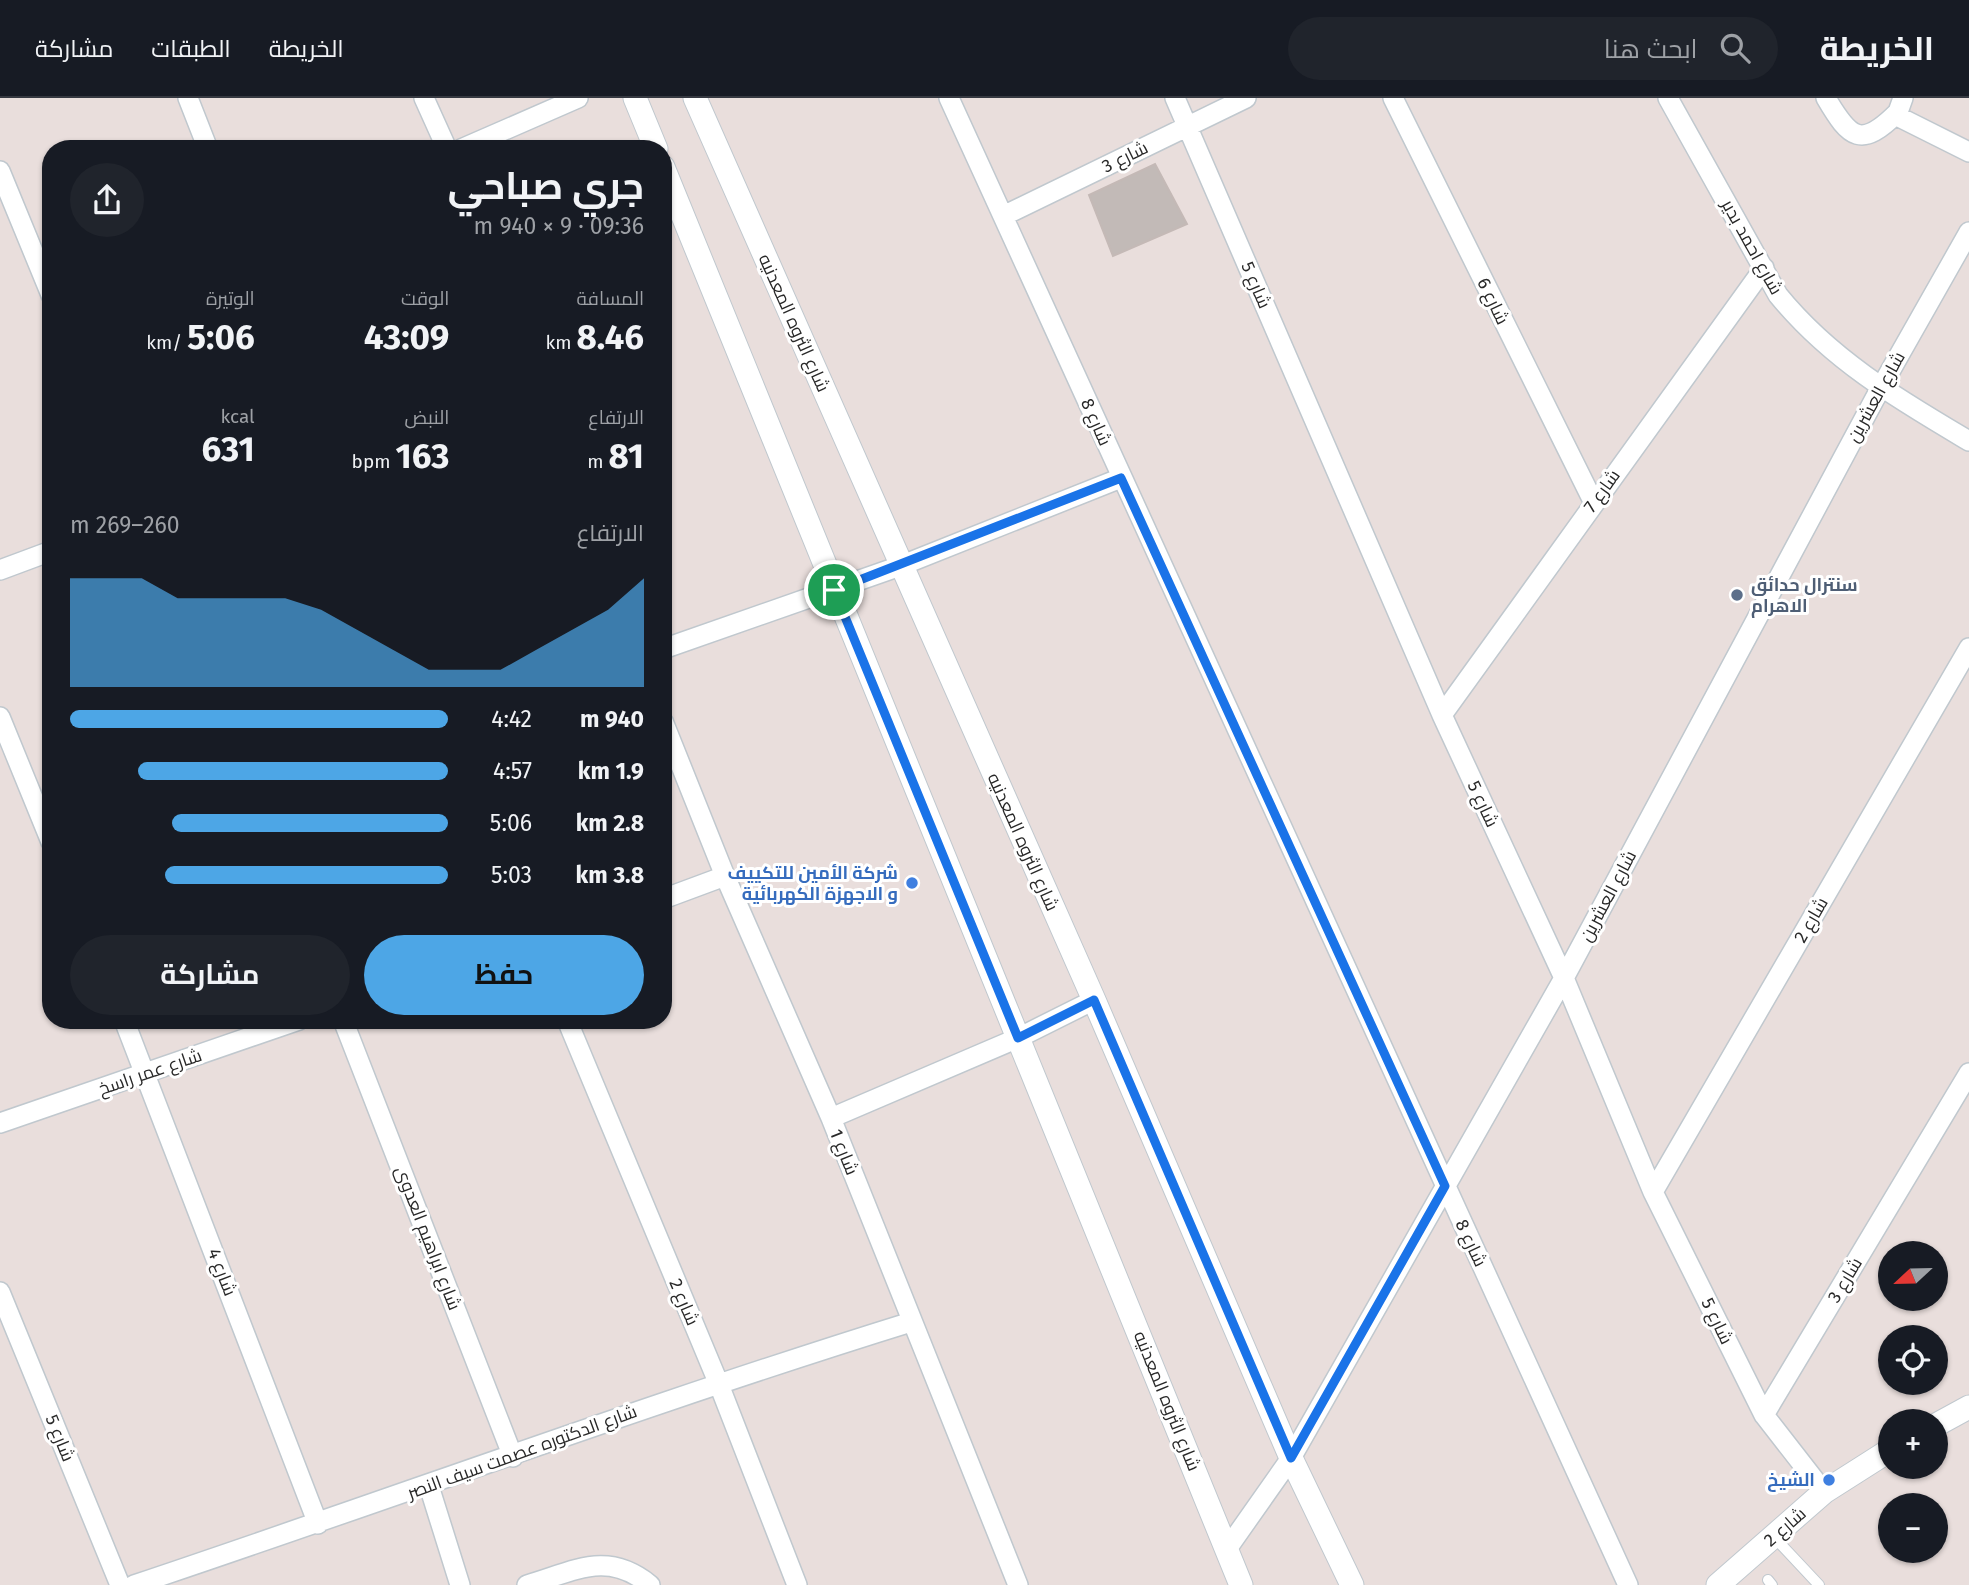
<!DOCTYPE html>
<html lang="ar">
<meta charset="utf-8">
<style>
body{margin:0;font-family:"Fira Sans",Cairo,sans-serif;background:#20242c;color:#f1f3f6;direction:rtl;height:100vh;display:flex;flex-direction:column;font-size:26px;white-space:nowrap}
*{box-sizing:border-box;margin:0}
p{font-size:23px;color:#9ea1a6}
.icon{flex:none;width:38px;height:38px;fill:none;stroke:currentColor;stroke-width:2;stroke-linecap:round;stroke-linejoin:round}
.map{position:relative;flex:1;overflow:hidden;direction:ltr}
.sheet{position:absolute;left:42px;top:42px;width:630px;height:889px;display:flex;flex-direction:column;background:#171b24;border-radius:28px;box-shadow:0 2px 5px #0004;direction:rtl}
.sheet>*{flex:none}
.needle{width:46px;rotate:248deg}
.tools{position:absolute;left:1878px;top:1143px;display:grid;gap:14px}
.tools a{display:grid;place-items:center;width:70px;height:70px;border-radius:50%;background:#171b24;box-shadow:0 2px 5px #0004;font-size:35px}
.pin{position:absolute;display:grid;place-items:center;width:60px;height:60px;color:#fff;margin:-30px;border:4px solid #fff;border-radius:50%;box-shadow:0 2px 7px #0007}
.round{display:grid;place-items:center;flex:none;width:74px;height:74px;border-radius:37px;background:#20242c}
.head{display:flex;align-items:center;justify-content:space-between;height:119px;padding:0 28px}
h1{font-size:38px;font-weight:700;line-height:52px}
.metrics{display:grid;grid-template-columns:repeat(3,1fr);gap:10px;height:119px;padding:7px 28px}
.metrics div{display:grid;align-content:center}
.metrics b{font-size:35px;font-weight:700}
.metrics small{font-size:19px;font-weight:400}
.metrics p{font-size:19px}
.chart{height:196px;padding:14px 28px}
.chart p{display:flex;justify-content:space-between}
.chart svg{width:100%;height:126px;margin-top:7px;fill:#4da6e6;opacity:.7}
.primary-button{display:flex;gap:14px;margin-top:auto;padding:14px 28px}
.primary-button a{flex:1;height:80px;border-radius:42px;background:#4da6e6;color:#111;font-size:28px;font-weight:700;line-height:80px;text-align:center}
.primary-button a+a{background:#20242c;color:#f1f3f6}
ul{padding:0 28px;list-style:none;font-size:23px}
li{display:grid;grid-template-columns:112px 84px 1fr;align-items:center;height:52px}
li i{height:18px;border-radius:9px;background:#4da6e6}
header{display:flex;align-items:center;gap:42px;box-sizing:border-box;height:98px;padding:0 35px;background:#171b24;border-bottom:2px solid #363941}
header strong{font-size:33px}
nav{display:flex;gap:38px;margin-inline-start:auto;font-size:24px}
.search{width:490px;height:63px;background:#20242c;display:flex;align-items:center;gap:18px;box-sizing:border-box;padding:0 24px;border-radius:38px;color:#9ea1a6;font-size:26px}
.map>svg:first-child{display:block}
</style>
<header>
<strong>الخريطة</strong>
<div class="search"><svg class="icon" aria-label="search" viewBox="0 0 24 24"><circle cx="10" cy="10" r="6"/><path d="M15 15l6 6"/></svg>ابحث هنا</div>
<nav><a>الخريطة</a><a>الطبقات</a><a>مشاركة</a></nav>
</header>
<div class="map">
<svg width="1969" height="1487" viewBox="0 0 1969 1487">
<rect width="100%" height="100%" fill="#e9dedc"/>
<path fill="#c2bab7" stroke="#c4b9b6" stroke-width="2" d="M 1155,66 L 1187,126 L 1113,158 L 1089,97 Z"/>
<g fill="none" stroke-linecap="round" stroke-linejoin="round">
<defs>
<path id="service" d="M 1774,1439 L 1819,1487
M 1768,1482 L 1772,1487"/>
<path id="minor" d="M 188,0 L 208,51
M 424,0 L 447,51
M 949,0 L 1628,1487
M 1175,0 L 1442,617 L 1564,880 L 1653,1094 L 1764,1317 L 1824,1394
M 1393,0 L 1594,405
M 1668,0 L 1778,197 C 1831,262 1898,301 1969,343
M 1826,0 C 1850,41 1861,51 1898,14
M 1903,0 L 1898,14 L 1901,20 L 1969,54
M 461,51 L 578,0
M 0,73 L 51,197
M 1003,118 L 1246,0
M 0,472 L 51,453
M 663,551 L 900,468 L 1121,380
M 1442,617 L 1764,170
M 0,619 L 51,744
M 663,623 L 725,778 L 831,1020 L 1018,1487
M 663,801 L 725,778
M 124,922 L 318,1426
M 343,922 L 513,1359
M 567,922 L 718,1284 L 797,1487
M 831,1020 L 1018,940 L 1094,902
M 0,1025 L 299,922
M 1653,1094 L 1969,550
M 0,1194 L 120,1487
M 1764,1317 L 1969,975
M 429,1388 L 460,1487
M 1227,1451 L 1291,1360 L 1564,880 L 1880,291 L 1969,134
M 134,1487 C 394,1400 650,1305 911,1224
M 527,1487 C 575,1473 607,1452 650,1487"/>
<path id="tertiary" d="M 635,0 L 656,51
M 695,0 L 1094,902 L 1291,1360 L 1352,1487
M 663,69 L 1241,1487
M 1936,1327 L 1969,1309
M 1718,1487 L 1824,1394 L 1890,1352"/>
</defs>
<use href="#service" stroke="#c0c8ce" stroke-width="12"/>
<use href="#minor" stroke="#c0c8ce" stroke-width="22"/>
<use href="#tertiary" stroke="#c0c8ce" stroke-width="25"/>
<use href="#service" stroke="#fff" stroke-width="10"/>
<use href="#minor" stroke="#fff" stroke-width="19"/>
<use href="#tertiary" stroke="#fff" stroke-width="23"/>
</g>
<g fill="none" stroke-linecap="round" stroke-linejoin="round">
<defs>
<path id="route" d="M 1121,380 L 1445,1088 L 1291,1360 L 1094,902 L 1018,940 L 834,492 Z"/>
</defs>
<use href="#route" stroke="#fff" stroke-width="14"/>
<use href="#route" stroke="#1a73e8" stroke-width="9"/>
</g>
<circle fill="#5c6f8a" stroke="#fff" stroke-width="2.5" cx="1737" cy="497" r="7"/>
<g fill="#3f7fe0" stroke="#fff" stroke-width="2.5">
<circle cx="912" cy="785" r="7"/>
<circle cx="1829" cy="1382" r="7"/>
</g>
<g text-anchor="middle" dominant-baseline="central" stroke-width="6" stroke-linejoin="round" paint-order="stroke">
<g font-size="18" fill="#292929" stroke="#fff">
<text transform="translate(1125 59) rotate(-26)">شارع 3</text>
<text transform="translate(1752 149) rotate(61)">شارع احمد بدير</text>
<text transform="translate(1256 187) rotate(67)">شارع 5</text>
<text transform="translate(1493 203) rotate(64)">شارع 6</text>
<text transform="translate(794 225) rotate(66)">شارع الثروه المعدنيه</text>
<text transform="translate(1876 299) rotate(-61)">شارع العشرين</text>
<text transform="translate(1096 324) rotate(66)">شارع 8</text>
<text transform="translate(1602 393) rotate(-54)">شارع 7</text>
<text transform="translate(1483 706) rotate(65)">شارع 5</text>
<text transform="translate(1023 744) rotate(66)">شارع الثروه المعدنيه</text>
<text transform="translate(1608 798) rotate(-62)">شارع العشرين</text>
<text transform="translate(1811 822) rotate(-60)">شارع 2</text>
<text transform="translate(150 974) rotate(-19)">شارع عمر راسخ</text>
<text transform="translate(844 1054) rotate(68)">شارع 1</text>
<text transform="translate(428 1140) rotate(69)">شارع ابراهيم العدوى</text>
<text transform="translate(1471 1145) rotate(65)">شارع 8</text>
<text transform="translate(222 1174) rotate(69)">شارع 4</text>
<text transform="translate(1845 1182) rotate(-59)">شارع 3</text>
<text transform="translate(684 1204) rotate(67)">شارع 2</text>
<text transform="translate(1717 1223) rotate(64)">شارع 5</text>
<text transform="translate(1167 1303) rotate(68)">شارع الثروه المعدنيه</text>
<text transform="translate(60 1340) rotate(68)">شارع 5</text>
<text transform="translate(522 1354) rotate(-20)">شارع الدكتوره عصمت سيف النصر</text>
<text transform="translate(1785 1429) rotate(-41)">شارع 2</text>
</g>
<g font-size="18" font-weight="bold" fill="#4e5e75" stroke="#fff" text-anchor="start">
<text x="1751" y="487">سنترال حدائق<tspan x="1751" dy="21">الاهرام</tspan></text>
</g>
<g font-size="18" font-weight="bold" fill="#366cbe" stroke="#fff" text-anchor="end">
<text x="898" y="775">شركة الأمين للتكييف<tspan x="898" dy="21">و الاجهزة الكهربائية</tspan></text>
<text x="1815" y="1382">الشيخ</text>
</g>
</g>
</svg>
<div class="tools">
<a><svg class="needle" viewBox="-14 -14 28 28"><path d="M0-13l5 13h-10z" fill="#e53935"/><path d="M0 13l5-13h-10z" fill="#9ea1a6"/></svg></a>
<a><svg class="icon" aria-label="locate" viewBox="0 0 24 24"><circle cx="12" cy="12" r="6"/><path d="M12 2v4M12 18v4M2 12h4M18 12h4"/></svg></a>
<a>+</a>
<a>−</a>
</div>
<div class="pin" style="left:834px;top:492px;background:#1e9e55"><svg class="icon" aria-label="arrive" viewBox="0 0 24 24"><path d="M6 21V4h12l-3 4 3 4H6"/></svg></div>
<section class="sheet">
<div class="head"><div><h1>جري صباحي</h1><p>09:36 · 9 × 940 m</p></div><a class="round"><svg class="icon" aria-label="share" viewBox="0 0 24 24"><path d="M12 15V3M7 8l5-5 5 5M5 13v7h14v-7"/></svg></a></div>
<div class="metrics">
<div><p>المسافة</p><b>8.46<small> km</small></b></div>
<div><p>الوقت</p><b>43:09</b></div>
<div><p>الوتيرة</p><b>5:06<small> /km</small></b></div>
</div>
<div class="metrics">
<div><p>الارتفاع</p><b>81<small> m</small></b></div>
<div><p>النبض</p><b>163<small> bpm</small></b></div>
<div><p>kcal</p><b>631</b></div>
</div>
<div class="chart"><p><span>الارتفاع</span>260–269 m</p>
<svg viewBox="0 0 160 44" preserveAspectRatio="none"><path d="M0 44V6L10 6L20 6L30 13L40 13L50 13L60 13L70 17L80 24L90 31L100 38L110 38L120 38L130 31L140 24L150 17L160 6V44z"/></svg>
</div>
<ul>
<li><b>940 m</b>4:42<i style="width:100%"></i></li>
<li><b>1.9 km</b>4:57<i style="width:82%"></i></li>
<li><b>2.8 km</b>5:06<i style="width:73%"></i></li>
<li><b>3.8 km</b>5:03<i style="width:75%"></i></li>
</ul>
<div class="primary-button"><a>حفظ</a><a>مشاركة</a></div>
</section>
</div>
